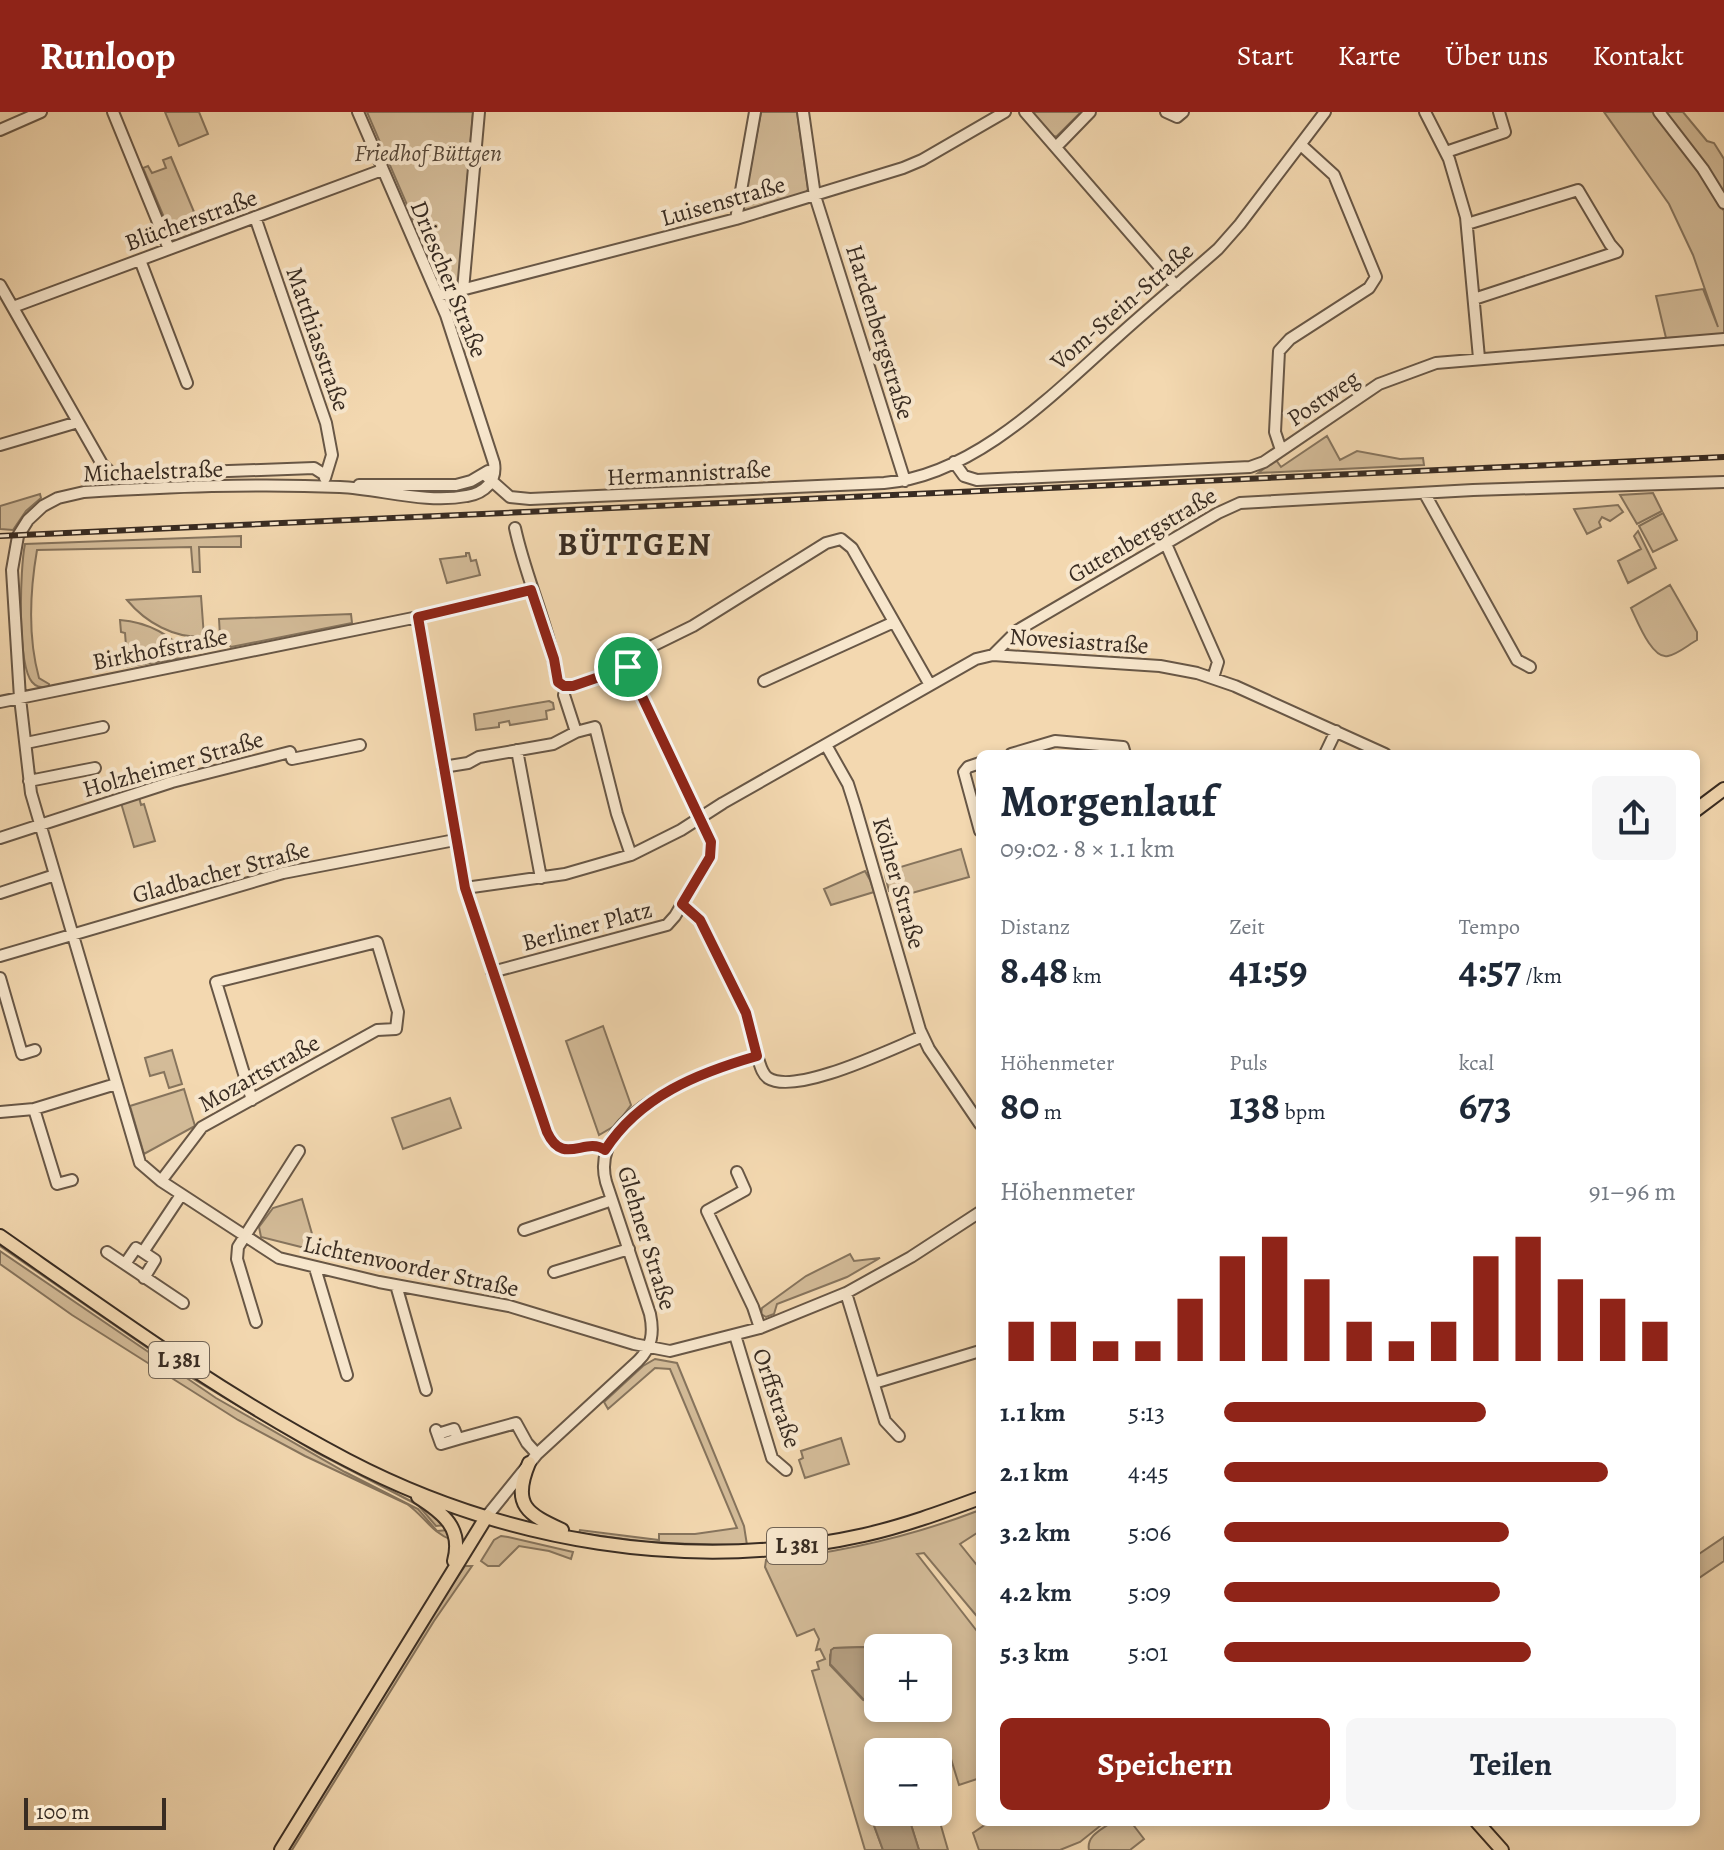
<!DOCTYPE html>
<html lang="de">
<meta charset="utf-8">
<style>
body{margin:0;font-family:Alegreya,serif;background:#f6f6f7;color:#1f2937;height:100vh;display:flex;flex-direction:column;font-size:30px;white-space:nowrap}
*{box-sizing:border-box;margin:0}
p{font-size:26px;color:#747a83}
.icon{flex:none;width:44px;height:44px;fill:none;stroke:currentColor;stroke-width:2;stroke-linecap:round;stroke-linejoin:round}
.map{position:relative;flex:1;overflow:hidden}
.details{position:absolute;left:976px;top:638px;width:724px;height:1076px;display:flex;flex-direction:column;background:#fff;border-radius:12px;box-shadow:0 4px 12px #0003}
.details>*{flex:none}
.tools{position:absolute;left:864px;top:1522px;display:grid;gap:16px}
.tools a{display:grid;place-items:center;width:88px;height:88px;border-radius:12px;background:#fff;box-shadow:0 4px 12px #0003;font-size:40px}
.scale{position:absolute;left:24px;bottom:20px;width:142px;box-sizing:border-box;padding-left:8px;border:4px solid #392c22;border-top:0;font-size:22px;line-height:28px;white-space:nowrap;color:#392c22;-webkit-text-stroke:6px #f7e6cc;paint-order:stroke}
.pin{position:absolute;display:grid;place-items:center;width:68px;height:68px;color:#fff;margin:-34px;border:4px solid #fff;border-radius:50%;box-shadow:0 2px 8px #0007}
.round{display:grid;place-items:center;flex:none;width:84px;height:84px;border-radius:12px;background:#f6f6f7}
.headline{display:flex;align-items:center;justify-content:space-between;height:136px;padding:0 24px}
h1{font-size:44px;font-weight:700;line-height:60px}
.stats{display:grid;grid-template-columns:repeat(3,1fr);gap:12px;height:136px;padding:8px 24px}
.stats div{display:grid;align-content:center}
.stats b{font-size:40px;font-weight:700}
.stats small{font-size:22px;font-weight:400}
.stats p{font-size:22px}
.chart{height:224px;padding:16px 24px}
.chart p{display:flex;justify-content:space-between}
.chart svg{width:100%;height:144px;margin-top:8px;stroke:#8f2418;stroke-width:6}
.cta{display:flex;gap:16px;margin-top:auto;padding:16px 24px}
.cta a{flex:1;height:92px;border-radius:12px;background:#8f2418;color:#fff;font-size:32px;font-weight:700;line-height:92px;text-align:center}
.cta a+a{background:#f6f6f7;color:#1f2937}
ul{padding:0 24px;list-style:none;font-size:26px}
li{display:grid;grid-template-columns:128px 96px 1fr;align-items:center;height:60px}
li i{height:20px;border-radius:10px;background:#8f2418}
header{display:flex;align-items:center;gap:48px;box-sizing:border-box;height:112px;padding:0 40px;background:#8f2418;color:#fff}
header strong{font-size:38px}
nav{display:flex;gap:44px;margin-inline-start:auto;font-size:28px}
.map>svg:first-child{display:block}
</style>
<header>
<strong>Runloop</strong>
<nav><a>Start</a><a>Karte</a><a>Über uns</a><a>Kontakt</a></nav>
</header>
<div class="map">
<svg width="1724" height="1738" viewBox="0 0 1724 1738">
<rect width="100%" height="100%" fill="#f3d8b0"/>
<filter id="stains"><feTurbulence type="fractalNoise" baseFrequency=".0025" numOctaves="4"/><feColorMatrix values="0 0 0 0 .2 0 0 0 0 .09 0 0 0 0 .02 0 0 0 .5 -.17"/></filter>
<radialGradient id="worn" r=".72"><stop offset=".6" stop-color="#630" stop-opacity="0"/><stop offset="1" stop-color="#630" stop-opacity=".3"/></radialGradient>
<path fill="#d3bb98" stroke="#86745d" stroke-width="2" fill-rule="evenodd" d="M 165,0 L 199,0 L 208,22 L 179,34 Z
M 367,0 L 473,0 L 459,169 L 442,174 Z
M 761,0 L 797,0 L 808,77 L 805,83 L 746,99 L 743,96 Z
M 1030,0 L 1081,0 L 1057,24 L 1053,25 Z
M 1604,0 L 1654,0 L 1699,60 L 1724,99 L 1724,234 L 1720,224 L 1666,226 L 1656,184 L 1703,177 L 1718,215 L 1693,143 L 1669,92 Z
M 1666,0 L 1683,0 L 1707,29 L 1714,31 L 1724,47 L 1724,82 Z
M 171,45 L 202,119 L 174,129 L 143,56 L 148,54 L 152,61 L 166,56 L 163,48 Z
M 1327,324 L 1340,348 L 1357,339 L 1400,347 L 1423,346 L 1424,353 L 1258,361 L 1276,348 L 1281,355 Z
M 1653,381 L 1662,399 L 1637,412 L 1620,383 Z
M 40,382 L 41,386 L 26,399 L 13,418 L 0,417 L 0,394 Z
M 1618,393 L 1623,400 L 1610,409 L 1602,405 L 1599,410 L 1601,415 L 1587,422 L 1574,397 Z
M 1663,401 L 1677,428 L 1653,440 L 1639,414 Z
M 1638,419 L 1656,456 L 1628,471 L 1618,449 L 1641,437 L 1634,424 Z
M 241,424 L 241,435 L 199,435 L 200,460 L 193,460 L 191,435 L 37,438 C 30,479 28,526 39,566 L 49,572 L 49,576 C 42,575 37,576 32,570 C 17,552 20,456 25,432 Z
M 466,441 L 469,441 L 471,449 L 476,448 L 480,463 L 447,471 L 440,447 L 466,444 Z
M 1670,473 L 1697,520 L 1697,528 C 1688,533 1678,542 1668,544 C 1652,548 1637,508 1631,496 Z
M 201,484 L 204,525 C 174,526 146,511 127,488 Z
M 351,502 L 352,511 L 231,535 L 220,524 L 219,507 Z
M 120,508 C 147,510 173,523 189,545 L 124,555 L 122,535 L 126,534 L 125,521 L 121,520 Z
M 549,589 L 553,591 L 554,597 L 546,599 L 547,607 L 510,613 L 509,609 L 499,611 L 499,615 L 476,618 L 474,602 Z
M 139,685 L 141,693 L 144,692 L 155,729 L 134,735 L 121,691 Z
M 961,737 L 969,765 L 912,781 L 889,779 L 885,763 L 887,759 Z
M 865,759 L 870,768 L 874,780 L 831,793 L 824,777 Z
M 603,914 L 631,993 L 616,1013 L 599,1023 L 566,929 Z
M 172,938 L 182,972 L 169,976 L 164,960 L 150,964 L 145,946 Z
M 184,977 L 195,1014 L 144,1042 L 130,994 Z
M 450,986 L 461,1016 L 403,1037 L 392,1006 Z
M 302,1087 L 317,1139 L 261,1125 L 259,1115 L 273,1096 Z
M 0,1131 L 191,1262 L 349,1357 L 436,1402 L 447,1413 L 436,1414 L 418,1393 L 317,1341 L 185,1262 L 0,1134 Z
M 0,1139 L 216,1286 L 345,1360 L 418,1397 L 437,1419 L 449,1418 L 452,1428 C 432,1421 424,1404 407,1392 L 305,1344 L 238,1308 L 72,1203 L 0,1152 Z
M 850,1142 L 854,1149 L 880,1146 L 847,1165 L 777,1192 L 774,1202 L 766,1205 L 761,1202 L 762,1196 L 806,1164 Z
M 655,1247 L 677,1251 L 744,1414 L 747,1433 L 653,1431 L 579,1421 L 580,1418 L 659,1428 L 659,1422 L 695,1422 L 737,1416 L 670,1257 L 655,1256 L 608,1297 L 604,1290 L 643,1254 Z
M 841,1326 L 849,1352 L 805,1366 L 799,1348 L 803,1346 L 801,1339 Z
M 980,1398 L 980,1419 L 960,1432 L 980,1457 L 980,1508 L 924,1441 L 917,1442 L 980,1523 L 980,1666 L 959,1673 L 947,1634 L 927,1640 L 878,1640 L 878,1673 L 874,1673 L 868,1679 L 868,1697 L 883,1738 L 865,1738 L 812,1559 L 819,1557 L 817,1550 L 825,1547 L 820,1537 L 816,1538 L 819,1527 L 814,1517 L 797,1524 L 765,1455 L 766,1448 C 840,1441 910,1425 980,1398 ZM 864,1535 L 878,1539 L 878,1536 L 938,1536 L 938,1596 L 878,1596 L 878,1593 L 863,1588 L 830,1553 L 830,1543 L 834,1536 Z
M 501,1424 L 508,1425 L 573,1440 L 571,1447 L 549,1439 L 519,1434 L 499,1454 L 488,1454 L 481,1449 L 494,1428 Z
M 1724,1425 L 1724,1449 L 1696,1468 L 1696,1444 Z
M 465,1454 L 472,1454 L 434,1509 L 292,1738 L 285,1738 L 429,1506 Z
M 907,1700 L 937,1700 L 948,1738 L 919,1738 Z
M 989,1710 L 1105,1710 L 1080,1730 L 1060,1738 L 979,1738 L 973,1721 Z
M 1112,1710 L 1131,1710 L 1144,1727 L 1130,1738 L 1089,1738 C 1086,1724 1102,1717 1112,1710 Z"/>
<path fill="#b49e80" stroke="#83705a" stroke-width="2" d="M 864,1535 L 878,1539 L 878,1593 L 864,1588 L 830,1552 L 831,1538 L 834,1536 Z
M 874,1673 L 878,1673 L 878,1700 L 907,1700 L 919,1738 L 883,1738 L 868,1697 L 868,1679 Z"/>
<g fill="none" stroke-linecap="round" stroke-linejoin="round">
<defs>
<path id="minor" d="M 113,0 L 169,137
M 358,0 L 446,203 L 494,351 C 497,369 485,381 467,384 C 426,392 381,377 340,375 C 255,371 168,375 84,380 L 58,386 L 43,394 L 28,408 L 18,424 L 12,458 L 20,586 L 31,681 L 140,1051 L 161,1069 L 279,1146 L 379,1170 L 509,1194 L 634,1232 L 670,1239 L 760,1216 L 846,1181 L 911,1145 L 980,1100
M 803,0 L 815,84 L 905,369
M 1025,0 L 1176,174
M 1166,0 L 1177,5 L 1183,0
M 1425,0 L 1449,47 L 1466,105 L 1479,246
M 1659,0 L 1703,57 L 1724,91
M 0,18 L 41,0
M 1056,35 L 1090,0
M 1446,40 L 1505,20 L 1499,0
M 255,105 L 326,311 L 332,343 L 325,366
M 736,107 L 755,0
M 1467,112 L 1578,78 L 1610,132 L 1617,140 L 1474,187
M 140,148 L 187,271
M 0,173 L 102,352 L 109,359 L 120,363 L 314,356 L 325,363
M 463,178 L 479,0
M 438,184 L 736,107 L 903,56 L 922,48 L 1005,0
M 13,195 L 382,58
M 0,333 L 78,310
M 1281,338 L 1275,320 L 1279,239 L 1290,227 L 1369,176 L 1376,165 L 1334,63 L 1301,33
M 954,350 L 964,364 L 977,368 L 1250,355 L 1264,350 L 1379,272 L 1436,251 L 1724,227
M 484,362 L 510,385 L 530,387 L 884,371 C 974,364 1052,283 1116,226 C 1149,196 1184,167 1218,137 L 1240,112 L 1325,0
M 359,373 L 456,373 L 471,369 L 488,359
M 1425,382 L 1517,548 L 1530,555
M 515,416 C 526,467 550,516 557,567 L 564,574 L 573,574 L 628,555 L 634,543 L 640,540 L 693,514 L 826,431 L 841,427 L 852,436 L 930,573
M 1166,432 L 1218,550 L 1213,566
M 418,505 L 465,776 L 547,1020 C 563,1055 586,1024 605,1038
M 993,543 L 1018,518 L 1218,401 L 1240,391 L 1473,378 L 1724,370
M 764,569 L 894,510
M 564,583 L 576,620
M 0,590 L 418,505 L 531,478
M 26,631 L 103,615
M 826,633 L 848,672 L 855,694 L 920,918 L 929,937 L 980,1012
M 517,638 L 541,766
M 1011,642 L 1055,629 L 1123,635 L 1125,642
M 1325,642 L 1336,619
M 980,651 L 968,655 L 964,660 L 980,719
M 443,655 L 468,651 L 479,645 L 553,632 L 576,620 L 595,615 L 617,702 L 631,743
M 29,669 L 95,656
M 0,726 L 172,670 L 290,640 L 292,647 L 360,633
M 465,776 L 565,762 L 631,743 L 681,718 L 723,691 L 976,547 L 993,543 L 1160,554 L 1197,561 L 1235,574 L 1385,642
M 0,781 L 55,763
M 0,844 L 283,761 L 455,728
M 492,860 L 667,813 L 675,804 L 710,745 L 710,728 L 628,555
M 0,866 L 22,942 L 35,938
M 757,944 C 760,951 761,961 768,966 C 796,984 893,936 923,924
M 34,997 L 57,1072 L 72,1068
M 0,1000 L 34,997 L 116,972
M 737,1060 L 745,1078 L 707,1099 L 753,1195 L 760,1216
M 161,1069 L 202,1015 L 377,918 L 396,917 L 398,900 L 377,830 L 216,870 L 252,988
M 524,1118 L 612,1088
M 107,1140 L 183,1191
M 143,1140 L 155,1148 L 144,1166
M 125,1152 L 136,1136 L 143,1140 L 181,1083
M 315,1156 L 347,1263
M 554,1160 L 629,1137
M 396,1173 L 426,1278
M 846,1181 L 885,1309 L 899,1324
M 256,1210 L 237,1147 L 238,1135 L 299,1039
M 735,1223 L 772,1346 L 786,1358
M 874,1271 L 980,1239
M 436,1318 L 441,1332 L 458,1327 L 454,1317 L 438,1322
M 458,1327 L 516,1311 L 527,1331 L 537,1342
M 487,1404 L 537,1342 L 638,1249 C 652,1235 654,1221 650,1202 L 606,1070 C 587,1000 707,959 757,944 L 746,901 L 700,808 L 682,792"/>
<path id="major" d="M 1696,698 L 1724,677
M 0,1124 C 113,1203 224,1284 347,1348 C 504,1430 690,1462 864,1423 C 904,1414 942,1400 980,1386
M 529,1351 C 511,1394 528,1402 562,1418
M 418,1385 C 443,1401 463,1416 454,1449
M 1477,1710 L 1502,1738
M 281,1738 L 487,1404"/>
</defs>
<use href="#minor" stroke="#685746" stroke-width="14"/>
<use href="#major" stroke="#392c22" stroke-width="16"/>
<use href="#minor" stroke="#f7e6cc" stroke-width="10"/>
<use href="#major" stroke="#f3d8b0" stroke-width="12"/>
<defs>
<path id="rail" d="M 0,424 L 1724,345"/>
</defs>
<use href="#rail" stroke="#392c22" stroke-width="6"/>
<use href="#rail" stroke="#f7e6cc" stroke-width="3" stroke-dasharray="9" stroke-linecap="butt"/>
</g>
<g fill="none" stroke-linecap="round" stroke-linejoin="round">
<defs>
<path id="route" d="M 531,478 L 554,547 L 558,570 L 564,574 L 573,574 L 628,555 L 711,730 L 710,745 L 682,792 L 700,808 L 746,901 L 757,944 C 698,961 640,984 605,1038 C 585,1024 563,1055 547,1020 L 465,776 L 418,505 Z"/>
</defs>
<use href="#route" stroke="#fff" stroke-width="16"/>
<use href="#route" stroke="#8f2418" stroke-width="10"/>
</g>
<g text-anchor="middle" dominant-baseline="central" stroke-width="8" stroke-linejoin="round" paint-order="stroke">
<g fill="#f7e6cc" stroke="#726455" stroke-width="2">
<rect x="149" y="1230" width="60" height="36" rx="6"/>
<rect x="767" y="1416" width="60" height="36" rx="6"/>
</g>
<g font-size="22" font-weight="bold" fill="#392c22">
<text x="179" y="1248">L 381</text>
<text x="797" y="1434">L 381</text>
</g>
<g font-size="24" font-style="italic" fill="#58493a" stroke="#f7e6cc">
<text x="428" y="41">Friedhof Büttgen</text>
</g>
<g font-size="24" fill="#392c22" stroke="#f7e6cc">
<text transform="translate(723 89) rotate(-16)">Luisenstraße</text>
<text transform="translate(191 108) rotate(-20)">Blücherstraße</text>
<text transform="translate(449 167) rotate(68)">Driescher Straße</text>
<text transform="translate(1122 194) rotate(-41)">Vom-Stein-Straße</text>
<text transform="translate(880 220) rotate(73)">Hardenbergstraße</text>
<text transform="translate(318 227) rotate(71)">Matthiasstraße</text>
<text transform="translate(1323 286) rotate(-34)">Postweg</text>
<text transform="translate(153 359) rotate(-2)">Michaelstraße</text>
<text transform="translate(689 361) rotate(-3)">Hermannistraße</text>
<text transform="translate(1142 423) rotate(-30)">Gutenbergstraße</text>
<text transform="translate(1079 529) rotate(4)">Novesiastraße</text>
<text transform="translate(160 537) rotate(-11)">Birkhofstraße</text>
<text transform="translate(173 652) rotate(-16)">Holzheimer Straße</text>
<text transform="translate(221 760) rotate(-15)">Gladbacher Straße</text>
<text transform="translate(899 771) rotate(74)">Kölner Straße</text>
<text transform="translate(587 814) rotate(-15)">Berliner Platz</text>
<text transform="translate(259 961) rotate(-29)">Mozartstraße</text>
<text transform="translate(647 1126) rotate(73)">Glehner Straße</text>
<text transform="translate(411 1154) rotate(12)">Lichtenvoorder Straße</text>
<text transform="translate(777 1286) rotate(71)">Orffstraße</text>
</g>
<g font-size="32" font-weight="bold" letter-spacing="2" fill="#392c22" stroke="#f7e6cc">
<text x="635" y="432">BÜTTGEN</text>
</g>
</g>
<rect width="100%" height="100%" filter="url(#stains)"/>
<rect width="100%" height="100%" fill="url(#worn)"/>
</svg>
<div class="tools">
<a>+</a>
<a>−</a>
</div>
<div class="scale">100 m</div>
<div class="pin" style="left:628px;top:555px;background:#1e9e55"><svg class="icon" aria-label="arrive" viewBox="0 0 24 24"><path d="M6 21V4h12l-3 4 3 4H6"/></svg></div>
<section class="details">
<div class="headline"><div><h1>Morgenlauf</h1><p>09:02 · 8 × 1.1 km</p></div><a class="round"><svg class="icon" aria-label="share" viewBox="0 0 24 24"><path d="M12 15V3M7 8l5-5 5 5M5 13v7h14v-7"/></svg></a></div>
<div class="stats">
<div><p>Distanz</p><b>8.48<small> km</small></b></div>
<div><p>Zeit</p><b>41:59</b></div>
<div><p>Tempo</p><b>4:57<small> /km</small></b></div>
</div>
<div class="stats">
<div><p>Höhenmeter</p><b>80<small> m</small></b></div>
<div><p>Puls</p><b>138<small> bpm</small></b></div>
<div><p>kcal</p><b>673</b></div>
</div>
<div class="chart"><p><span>Höhenmeter</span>91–96 m</p>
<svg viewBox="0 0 160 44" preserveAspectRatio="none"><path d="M5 44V32M15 44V32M25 44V38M35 44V38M45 44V25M55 44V12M65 44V6M75 44V19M85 44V32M95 44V38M105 44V32M115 44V12M125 44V6M135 44V19M145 44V25M155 44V32"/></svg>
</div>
<ul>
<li><b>1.1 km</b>5:13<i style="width:58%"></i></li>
<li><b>2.1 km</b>4:45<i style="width:85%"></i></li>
<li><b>3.2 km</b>5:06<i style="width:63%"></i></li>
<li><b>4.2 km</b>5:09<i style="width:61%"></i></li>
<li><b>5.3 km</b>5:01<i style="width:68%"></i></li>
</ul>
<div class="cta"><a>Speichern</a><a>Teilen</a></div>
</section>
</div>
